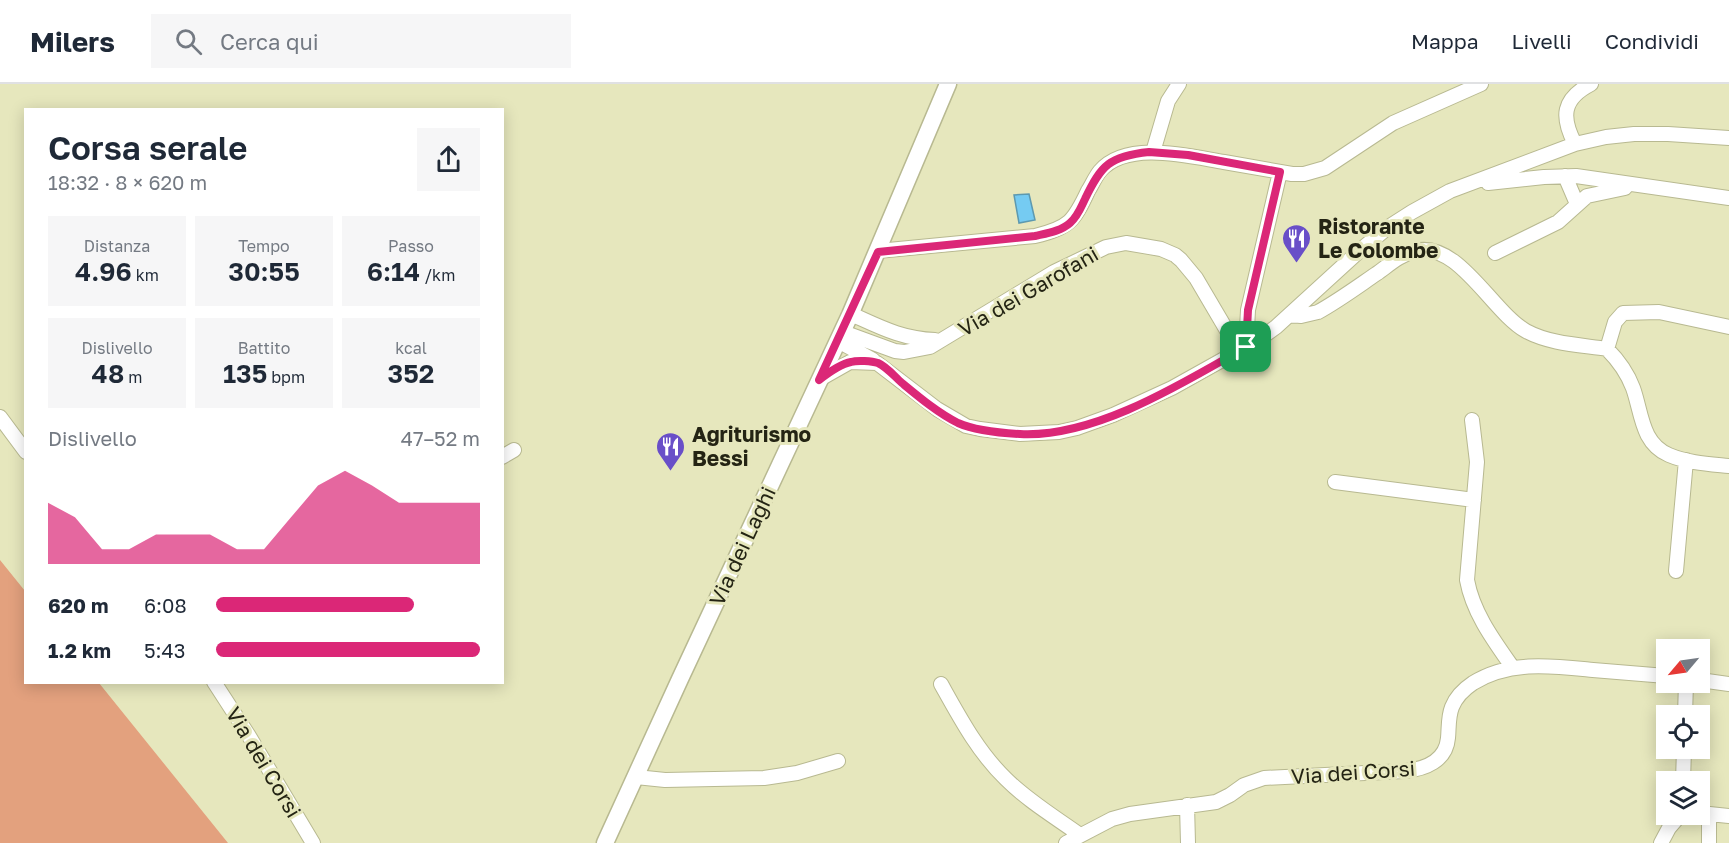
<!DOCTYPE html>
<html lang="it">
<meta charset="utf-8">
<style>
body{margin:0;font-family:"Golos Text",sans-serif;background:#f6f6f7;color:#1f2937;height:100vh;display:flex;flex-direction:column;font-size:22px;white-space:nowrap}
*{box-sizing:border-box;margin:0}
p{font-size:20px;color:#747a83}
.icon{flex:none;width:33px;height:33px;fill:none;stroke:currentColor;stroke-width:2;stroke-linecap:round;stroke-linejoin:round}
.map{position:relative;flex:1;overflow:hidden}
.side{position:absolute;left:24px;top:24px;width:480px;height:576px;display:flex;flex-direction:column;background:#fff;border-radius:0px;box-shadow:0 3px 15px #0003}
.side>*{flex:none}
.needle{width:39px;rotate:241deg}
.tools{position:absolute;left:1656px;top:555px;display:grid;gap:12px}
.tools a{display:grid;place-items:center;width:54px;height:54px;border-radius:0px;background:#fff;box-shadow:0 3px 15px #0003;font-size:30px}
.pin{position:absolute;display:grid;place-items:center;width:51px;height:51px;color:#fff;margin:-26px;border-radius:12px;box-shadow:0 3px 9px #0006}
.round{display:grid;place-items:center;flex:none;width:63px;height:63px;border-radius:0px;background:#f6f6f7}
.summary{display:flex;align-items:center;justify-content:space-between;height:102px;padding:0 24px}
h1{font-size:33px;font-weight:600;line-height:45px}
.metrics{display:grid;grid-template-columns:repeat(3,1fr);gap:9px;height:102px;padding:6px 24px}
.metrics div{display:grid;align-content:center;border-radius:0px;background:#f6f6f7;text-align:center}
.metrics b{font-size:26px;font-weight:600}
.metrics small{font-size:16px;font-weight:400}
.metrics p{font-size:16px}
.chart{height:168px;padding:12px 24px}
.chart p{display:flex;justify-content:space-between}
.chart svg{width:100%;height:108px;margin-top:6px;fill:#db2777;opacity:.7}
ul{padding:0 24px;list-style:none;font-size:20px}
li{display:grid;grid-template-columns:96px 72px 1fr;align-items:center;height:45px}
li i{height:15px;border-radius:8px;background:#db2777}
header{display:flex;align-items:center;gap:36px;box-sizing:border-box;height:84px;padding:0 30px;background:#fff;border-bottom:2px solid #e0e1e3}
header strong{font-size:28px}
nav{display:flex;gap:33px;margin-inline-start:auto;font-size:21px}
.search{width:420px;height:54px;background:#f6f6f7;display:flex;align-items:center;gap:15px;box-sizing:border-box;padding:0 21px;border-radius:0px;color:#747a83;font-size:22px}
.map>svg:first-child{display:block}
</style>
<header>
<strong>Milers</strong>
<div class="search"><svg class="icon" aria-label="search" viewBox="0 0 24 24"><circle cx="10" cy="10" r="6"/><path d="M15 15l6 6"/></svg>Cerca qui</div>
<nav><a>Mappa</a><a>Livelli</a><a>Condividi</a></nav>
</header>
<div class="map">
<svg width="1729" height="759" viewBox="0 0 1729 759">
<rect width="100%" height="100%" fill="#e6e7bd"/>
<path fill="#e3a17e" d="M 0,476 L 25,507 L 26,598 L 99,599 L 228,759 L 0,759 Z"/>
<path fill="#75cbf2" stroke="#5d99af" stroke-width="1.5" d="M 1029,110 L 1035,136 L 1019,139 L 1014,111 Z"/>
<g fill="none" stroke-linecap="round" stroke-linejoin="round">
<defs>
<path id="minor" d="M 1575,60 C 1561,33 1562,15 1591,0
M 1153,68 L 1168,17 L 1179,0
M 1565,92 L 1577,120
M 1488,99 L 1544,93 L 1576,92 L 1729,114
M 878,167 L 1035,152 C 1069,144 1074,137 1088,107 C 1092,101 1095,93 1100,87 C 1127,56 1188,72 1224,78 C 1246,82 1269,86 1292,90 L 1304,90 L 1325,84 L 1393,39 L 1481,0
M 1495,169 L 1558,138 L 1587,112 L 1625,104
M 851,230 C 880,243 902,255 935,256
M 1289,231 L 1301,232 L 1318,228 C 1338,217 1357,203 1376,190 C 1389,181 1399,171 1415,167 C 1458,156 1492,228 1526,247 C 1550,260 1581,261 1607,265 C 1619,277 1627,288 1633,304 C 1642,329 1641,359 1669,371 C 1688,379 1709,380 1729,382
M 843,248 L 895,267 L 904,268 L 930,263 L 1054,188 L 1106,163 L 1126,159 L 1161,165 L 1175,171 L 1181,176 L 1196,194 L 1226,245 L 1246,263
M 838,257 L 873,276
M 1246,263 L 1248,226 L 1280,88
M 1607,265 L 1615,238 L 1623,229 L 1659,228 L 1729,243
M 820,295 L 850,278 L 877,279 L 937,325 L 966,342 L 980,345 L 1020,350 L 1059,348 L 1077,344 L 1113,331 L 1172,304 L 1258,256 L 1276,243 L 1357,169 L 1387,144 L 1412,128 L 1450,107 L 1575,60 L 1606,53 L 1634,50 L 1668,50 L 1729,54
M 0,333 L 26,368
M 1472,336 L 1477,378 L 1467,496 C 1473,529 1494,557 1513,584
M 502,373 L 514,366
M 1335,398 L 1474,416
M 1676,487 L 1686,376
M 1700,596 L 1729,600
M 214,598 L 249,652 L 313,759
M 941,600 C 960,634 978,668 1006,695 C 1028,717 1055,733 1080,751
M 1685,632 L 1686,598
M 636,693 L 665,696 L 764,694 L 797,689 L 838,677
M 1683,698 L 1684,664
M 1187,721 L 1188,759
M 1700,729 L 1729,732
M 1066,759 L 1112,735 L 1130,730 L 1216,718 L 1230,711 L 1244,701 L 1264,694 L 1405,687 C 1425,685 1446,677 1448,654 C 1449,644 1448,633 1452,623 C 1456,613 1464,605 1473,599 C 1510,576 1553,582 1593,586 C 1618,588 1642,590 1666,592
M 1661,759 L 1669,744 L 1681,730
M 1709,759 L 1709,730"/>
<path id="major" d="M 605,759 L 680,595 L 850,231 L 948,0"/>
</defs>
<use href="#minor" stroke="#b8b991" stroke-width="16"/>
<use href="#major" stroke="#b8b991" stroke-width="19"/>
<use href="#minor" stroke="#fff" stroke-width="14"/>
<use href="#major" stroke="#fff" stroke-width="16"/>
</g>
<g fill="none" stroke-linecap="round" stroke-linejoin="round">
<defs>
<path id="route" d="M 1149,68 L 1188,71 L 1280,88 L 1248,226 L 1246,263 C 1183,299 1095,354 1020,350 C 1000,349 976,347 958,339 C 938,329 919,313 902,299 C 895,293 887,283 878,279 C 872,277 857,276 851,278 C 840,280 828,289 819,296 L 878,168 L 1035,152 C 1048,149 1061,147 1070,139 C 1078,132 1081,123 1085,115 C 1101,81 1110,72 1149,68 Z"/>
</defs>
<use href="#route" stroke="#fff" stroke-width="12"/>
<use href="#route" stroke="#db2777" stroke-width="8"/>
</g>
<defs>
<symbol id="restaurant-pin" viewBox="-11 -11 22 30"><path d="M0 17L-7.5 6A9.5 9.5 0 1 1 7.5 6Z" fill="#694fc8" stroke="#e6e7bd"/><path d="M-5-6h1v4h1v-4h1v4h1v-4h1v5L-1.5 .5V6h-2V.5L-5-1ZM5-6V6H3V1.5H1.5Q1.5-4 5-6Z" fill="#fff"/></symbol>
</defs>
<g fill-rule="evenodd">
<use href="#restaurant-pin" x="1280" y="138" width="33" height="45"/>
<use href="#restaurant-pin" x="654" y="346" width="33" height="45"/>
</g>
<g text-anchor="middle" dominant-baseline="central" stroke-width="6" stroke-linejoin="round" paint-order="stroke">
<g font-size="21" font-weight="bold" fill="#242414" stroke="#e6e7bd" text-anchor="start">
<text x="1318" y="142">Ristorante<tspan x="1318" dy="24">Le Colombe</tspan></text>
<text x="692" y="350">Agriturismo<tspan x="692" dy="24">Bessi</tspan></text>
</g>
<g font-size="21" fill="#242414" stroke="#e6e7bd">
<text transform="translate(1028 207) rotate(-30)">Via dei Garofani</text>
<text transform="translate(742 462) rotate(-65)">Via dei Laghi</text>
<text transform="translate(264 678) rotate(59)">Via dei Corsi</text>
<text transform="translate(1353 688) rotate(-4)">Via dei Corsi</text>
</g>
</g>
</svg>
<div class="tools">
<a><svg class="needle" viewBox="-14 -14 28 28"><path d="M0-13l5 13h-10z" fill="#e53935"/><path d="M0 13l5-13h-10z" fill="#747a83"/></svg></a>
<a><svg class="icon" aria-label="locate" viewBox="0 0 24 24"><circle cx="12" cy="12" r="6"/><path d="M12 2v4M12 18v4M2 12h4M18 12h4"/></svg></a>
<a><svg class="icon" aria-label="layers" viewBox="0 0 24 24"><path d="M12 4l9 5-9 5-9-5zM3 14l9 5 9-5"/></svg></a>
</div>
<div class="pin" style="left:1246px;top:263px;background:#1e9e55"><svg class="icon" aria-label="arrive" viewBox="0 0 24 24"><path d="M6 21V4h12l-3 4 3 4H6"/></svg></div>
<section class="side">
<div class="summary"><div><h1>Corsa serale</h1><p>18:32 · 8 × 620 m</p></div><a class="round"><svg class="icon" aria-label="share" viewBox="0 0 24 24"><path d="M12 15V3M7 8l5-5 5 5M5 13v7h14v-7"/></svg></a></div>
<div class="metrics">
<div><p>Distanza</p><b>4.96<small> km</small></b></div>
<div><p>Tempo</p><b>30:55</b></div>
<div><p>Passo</p><b>6:14<small> /km</small></b></div>
</div>
<div class="metrics">
<div><p>Dislivello</p><b>48<small> m</small></b></div>
<div><p>Battito</p><b>135<small> bpm</small></b></div>
<div><p>kcal</p><b>352</b></div>
</div>
<div class="chart"><p><span>Dislivello</span>47–52 m</p>
<svg viewBox="0 0 160 44" preserveAspectRatio="none"><path d="M0 44V19L10 25L20 38L30 38L40 32L50 32L60 32L70 38L80 38L90 25L100 12L110 6L120 12L130 19L140 19L150 19L160 19V44z"/></svg>
</div>
<ul>
<li><b>620 m</b>6:08<i style="width:75%"></i></li>
<li><b>1.2 km</b>5:43<i style="width:100%"></i></li>
</ul>
</section>
</div>
